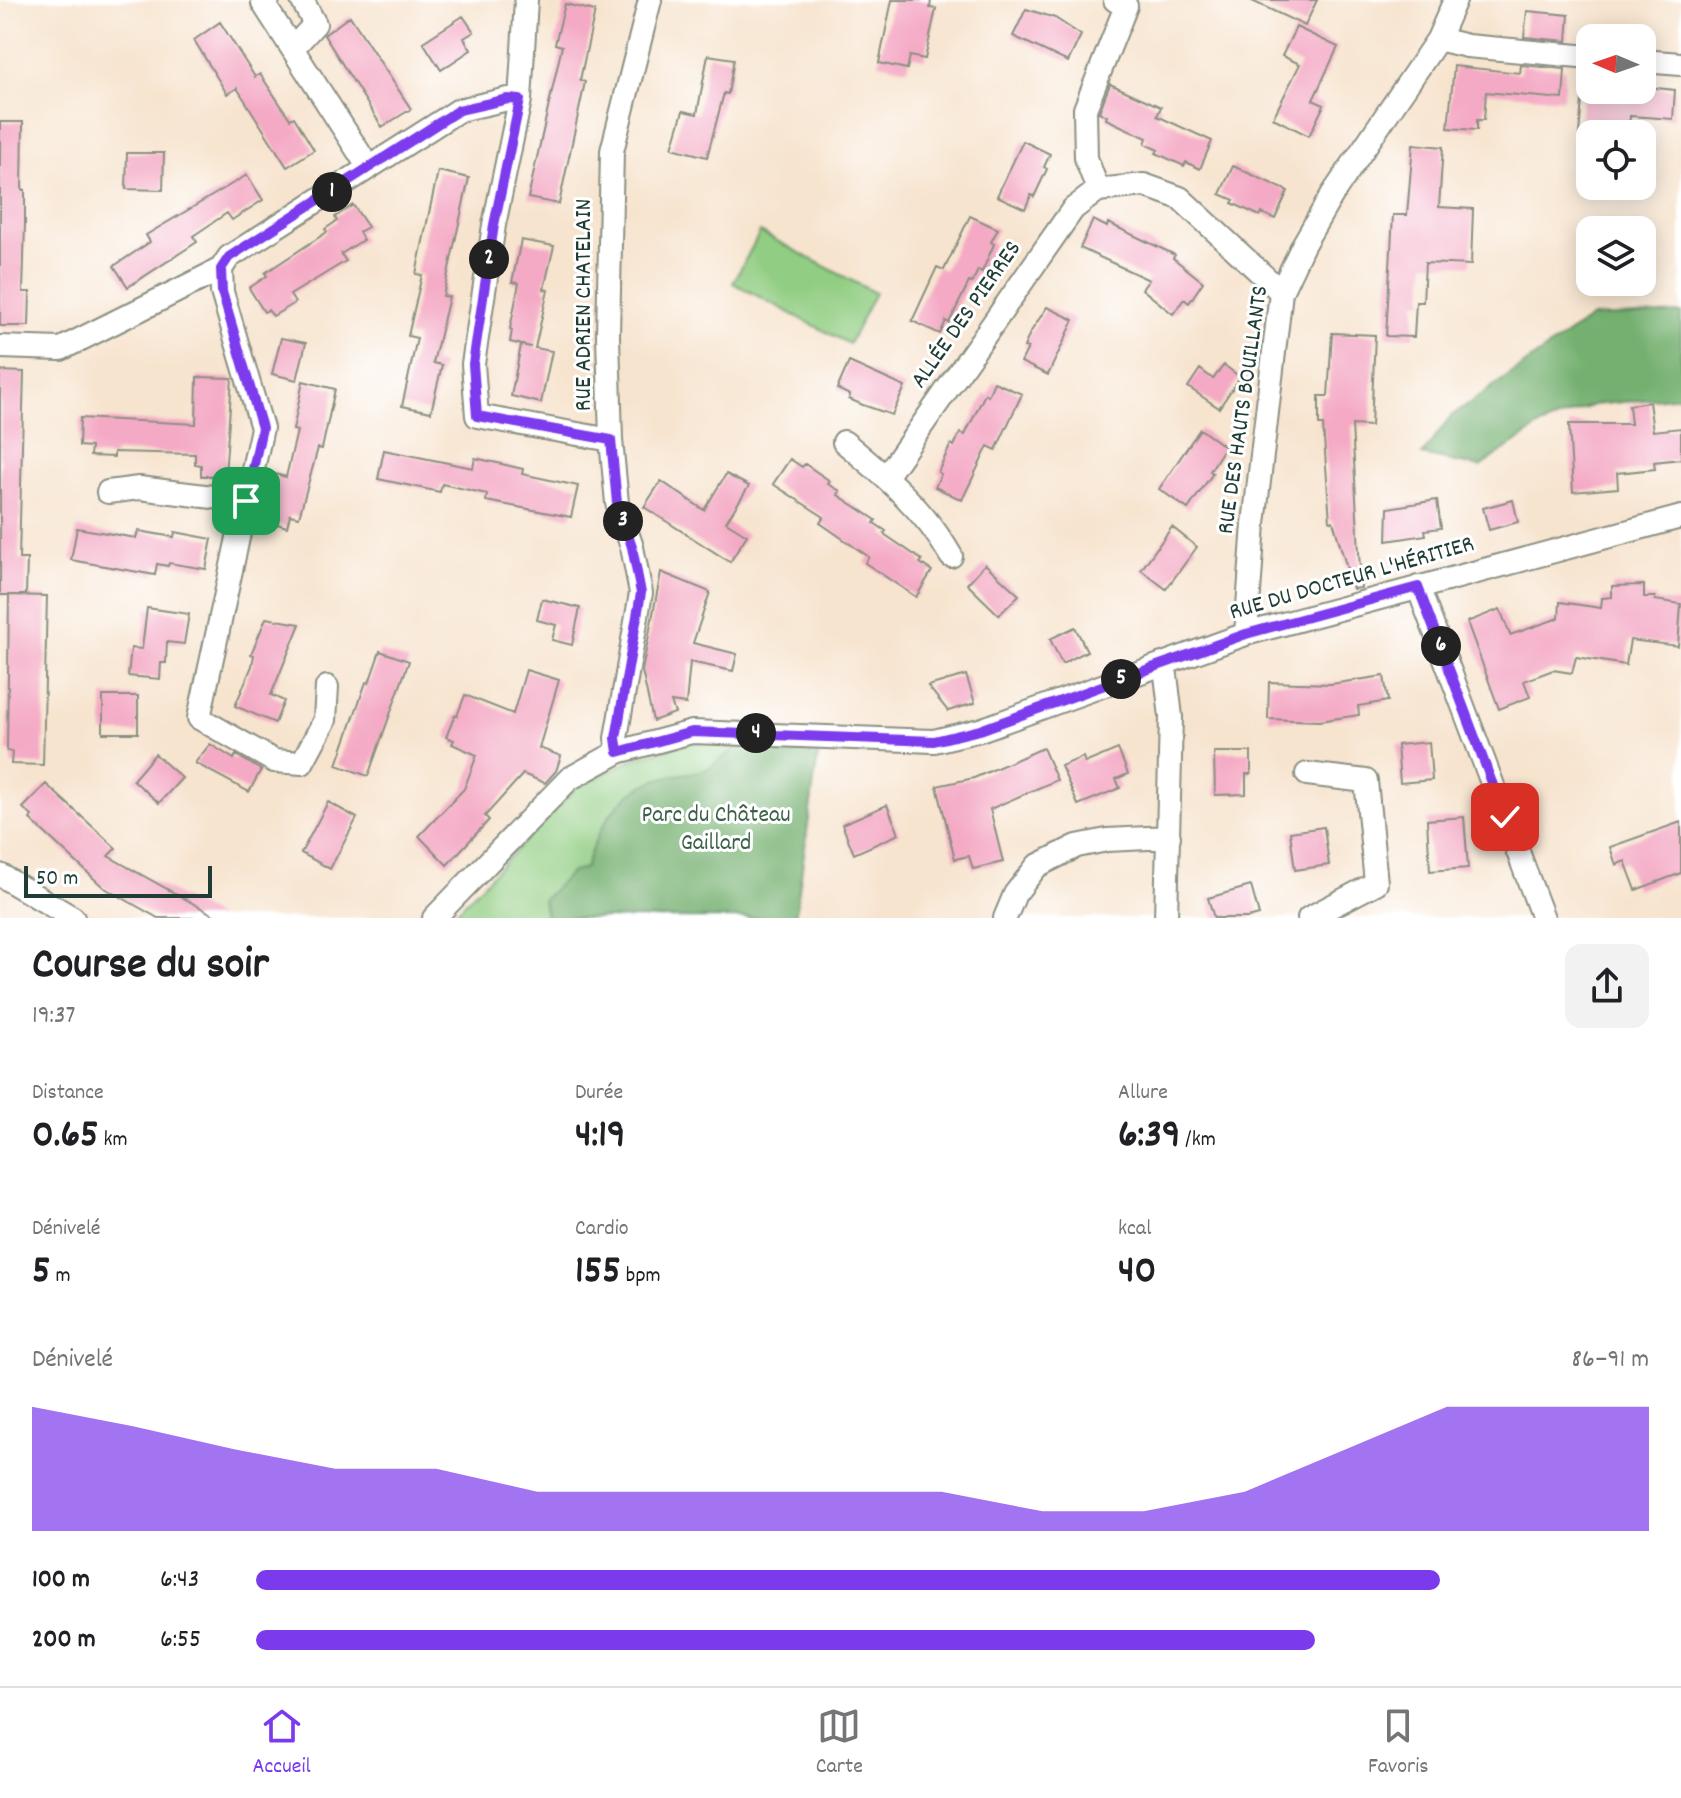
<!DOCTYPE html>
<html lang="fr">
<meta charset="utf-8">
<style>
body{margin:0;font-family:Dekko,sans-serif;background:#f2f2f2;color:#202124;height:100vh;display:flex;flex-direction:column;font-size:30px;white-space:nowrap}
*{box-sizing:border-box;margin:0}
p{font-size:26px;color:#757577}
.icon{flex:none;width:44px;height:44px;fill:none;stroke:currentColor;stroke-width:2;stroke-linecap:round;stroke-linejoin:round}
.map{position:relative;height:918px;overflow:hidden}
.side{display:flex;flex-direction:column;background:#fff;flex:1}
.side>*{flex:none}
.needle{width:52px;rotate:272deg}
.buttons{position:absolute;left:1576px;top:24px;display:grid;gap:16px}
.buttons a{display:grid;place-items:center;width:80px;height:80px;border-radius:16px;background:#fff;box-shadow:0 4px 20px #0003;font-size:40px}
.scale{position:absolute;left:24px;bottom:20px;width:188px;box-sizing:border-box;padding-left:8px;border:4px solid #1f3d34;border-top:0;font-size:22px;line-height:28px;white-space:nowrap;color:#1f3d34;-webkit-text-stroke:6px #fff;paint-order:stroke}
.pin{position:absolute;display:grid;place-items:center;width:68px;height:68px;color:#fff;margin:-34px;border-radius:16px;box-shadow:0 4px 12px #0006}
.km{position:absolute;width:40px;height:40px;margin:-20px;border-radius:50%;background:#222;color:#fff;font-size:22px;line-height:40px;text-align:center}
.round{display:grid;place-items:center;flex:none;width:84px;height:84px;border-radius:16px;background:#f2f2f2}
.overview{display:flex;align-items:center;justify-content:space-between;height:136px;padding:0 32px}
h1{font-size:44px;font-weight:700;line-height:60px}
.figures{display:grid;grid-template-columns:repeat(3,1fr);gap:12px;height:136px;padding:8px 32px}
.figures div{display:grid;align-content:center}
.figures b{font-size:40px;font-weight:700}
.figures small{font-size:22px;font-weight:400}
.figures p{font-size:22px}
.chart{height:224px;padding:16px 32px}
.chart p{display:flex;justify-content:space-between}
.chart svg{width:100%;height:144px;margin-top:8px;fill:#7c3aed;opacity:.7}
ul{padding:0 32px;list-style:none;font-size:26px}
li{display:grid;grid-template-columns:128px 96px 1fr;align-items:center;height:60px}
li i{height:20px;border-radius:10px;background:#7c3aed}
.menu{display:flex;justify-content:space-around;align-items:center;height:112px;border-top:2px solid #e0e0e0;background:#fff;font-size:22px;color:#757577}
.menu a{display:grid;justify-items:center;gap:4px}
.menu .current{color:#7c3aed}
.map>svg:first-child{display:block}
</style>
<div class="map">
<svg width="1681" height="918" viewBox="0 0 1681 918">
<rect width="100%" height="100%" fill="#fff"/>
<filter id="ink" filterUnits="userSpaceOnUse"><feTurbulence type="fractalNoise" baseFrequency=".0125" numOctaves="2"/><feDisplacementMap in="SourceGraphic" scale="16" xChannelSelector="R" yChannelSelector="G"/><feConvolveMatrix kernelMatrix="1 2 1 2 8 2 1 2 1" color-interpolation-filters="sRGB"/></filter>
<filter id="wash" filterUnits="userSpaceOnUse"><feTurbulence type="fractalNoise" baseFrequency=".006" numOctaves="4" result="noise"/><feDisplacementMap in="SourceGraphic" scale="32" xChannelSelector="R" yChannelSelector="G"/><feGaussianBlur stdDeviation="1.8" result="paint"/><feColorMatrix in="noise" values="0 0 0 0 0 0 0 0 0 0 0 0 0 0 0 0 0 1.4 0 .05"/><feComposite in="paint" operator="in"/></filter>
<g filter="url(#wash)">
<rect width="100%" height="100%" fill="#f7e4cf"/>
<path fill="#91cd82" stroke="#58855b" stroke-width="2" d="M 760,232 L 875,293 L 849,344 L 733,283 Z
M 693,741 L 819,747 L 794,918 L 450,918 L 577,787 L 633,759 Z"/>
<path fill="#74b070" stroke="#4a7652" stroke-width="2" d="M 1681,313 L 1681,396 L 1593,405 L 1540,426 L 1480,467 L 1422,455 L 1451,416 L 1592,317 Z
M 743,743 L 819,747 L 795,918 L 546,918 L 543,900 L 570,873 L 585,868 C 599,824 621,787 670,776 C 681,773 696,774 707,769 C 719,762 731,752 743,743 Z"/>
<g id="blocks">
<path fill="#f4aac5" d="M 892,0 L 931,0 L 930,8 L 936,9 L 925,59 L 910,56 L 907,69 L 879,63 Z
M 1250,0 L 1317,0 L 1305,26 Z
M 565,4 L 595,11 L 580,80 L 585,82 L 559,204 L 528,198 L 562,46 L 555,44 Z
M 1026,9 L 1055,18 L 1081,35 L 1068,62 L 1013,36 Z
M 1527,11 L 1569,15 L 1567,41 L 1524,37 Z
M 350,16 L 411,109 L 382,127 L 324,35 Z
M 463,16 L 474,32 L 464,38 L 471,50 L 441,70 L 423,42 Z
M 220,22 L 255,77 L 260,74 L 290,119 L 294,117 L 314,150 L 287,167 L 237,88 L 227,94 L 194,40 Z
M 1296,27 L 1338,47 L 1313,100 L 1324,105 L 1309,136 L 1273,118 L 1300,64 L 1282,56 Z
M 708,55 L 734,59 L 728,94 L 724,93 L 707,157 L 672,148 L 683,111 L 697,114 Z
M 1521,65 L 1565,69 L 1563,99 L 1486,92 L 1484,120 L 1477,120 L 1477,130 L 1448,128 L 1454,66 L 1520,73 Z
M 1110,84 L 1161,107 L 1157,116 L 1212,141 L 1200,169 L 1186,162 L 1184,166 L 1156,153 L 1158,150 L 1145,144 L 1147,138 L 1106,119 L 1107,116 L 1099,112 Z
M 1646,87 L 1675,90 L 1673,119 L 1630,116 L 1628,134 L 1579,134 L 1583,89 L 1645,90 Z
M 0,122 L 23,122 L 22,190 L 25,190 L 25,224 L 23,292 L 30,292 L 29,326 L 0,326 Z
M 1023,141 L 1050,154 L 1044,167 L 1047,169 L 1034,197 L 1031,195 L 1025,209 L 997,196 Z
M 1413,144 L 1443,147 L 1439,207 L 1473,209 L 1471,265 L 1425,263 L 1423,302 L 1416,302 L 1414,337 L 1386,336 L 1393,215 L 1407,215 Z
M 127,153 L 164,153 L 163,190 L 126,189 Z
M 1233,166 L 1288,191 L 1275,219 L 1262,213 L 1260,216 L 1232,203 L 1234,200 L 1220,194 Z
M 438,171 L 469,178 L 443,296 L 449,297 L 433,363 L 442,365 L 431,412 L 402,406 L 417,338 L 408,336 L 422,275 L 416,274 Z
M 247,175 L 263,200 L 232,220 L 227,213 L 193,236 L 197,242 L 128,287 L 114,266 L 150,242 L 146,235 Z
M 353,205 L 368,227 L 359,232 L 363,240 L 341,254 L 346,261 L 290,295 L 295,303 L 273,316 L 268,310 L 264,312 L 249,288 L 267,276 L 265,273 L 327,232 L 325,229 L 337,221 L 335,217 Z
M 970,216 L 998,229 L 991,242 L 994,244 L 982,272 L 978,270 L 972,283 L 969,282 L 949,323 L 946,321 L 940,334 L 912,321 L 937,267 L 944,270 Z
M 1093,220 L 1107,227 L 1108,223 L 1175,255 L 1173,258 L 1203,282 L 1189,303 L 1184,299 L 1173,314 L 1142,289 L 1149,280 L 1080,248 Z
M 521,240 L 554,246 L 544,289 L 548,290 L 535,348 L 552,351 L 541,403 L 511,396 L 521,345 L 531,347 L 510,342 L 512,330 L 510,329 L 519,283 L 512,282 Z
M 1047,307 L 1074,320 L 1048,375 L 1021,362 L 1028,348 L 1024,347 L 1030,333 Z
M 1332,333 L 1375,335 L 1371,426 L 1352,425 L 1361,588 L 1353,589 L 1333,521 L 1330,521 L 1323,425 L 1319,425 L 1319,396 L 1328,396 Z
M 281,338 L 306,343 L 297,380 L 272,374 Z
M 849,362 L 905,387 L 892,415 L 863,405 L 849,399 L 850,395 L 837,389 Z
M 1224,365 L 1240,377 L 1219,408 L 1188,387 L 1200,369 L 1213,379 Z
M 0,371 L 24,372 L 19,559 L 27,559 L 26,595 L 0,595 Z
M 197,377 L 232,378 L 225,476 L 201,476 L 201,465 L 195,464 L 195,454 L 114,452 L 114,457 L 90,456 L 91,447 L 79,446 L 80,418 L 196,424 Z
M 303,381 L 335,389 L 322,449 L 318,448 L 299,517 L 290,515 L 287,527 L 264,520 L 275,474 L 286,477 L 297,431 L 293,430 Z
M 994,382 L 1022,394 L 996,450 L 988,446 L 962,500 L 935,487 L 941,474 L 938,472 L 951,444 L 954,446 L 960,433 L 965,435 L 985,394 L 988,396 Z
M 1649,402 L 1653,431 L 1681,428 L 1681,459 L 1654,462 L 1655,469 L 1617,473 L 1618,488 L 1573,492 L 1569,424 L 1631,424 L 1629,405 Z
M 1200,429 L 1225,447 L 1210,471 L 1213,473 L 1188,509 L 1159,489 Z
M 384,450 L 473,468 L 475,458 L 523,469 L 522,474 L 578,486 L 571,517 L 486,501 L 487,494 L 442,484 L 440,492 L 378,479 Z
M 790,459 L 802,467 L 805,464 L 830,481 L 828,484 L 840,491 L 838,495 L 876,520 L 874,523 L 886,531 L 884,534 L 922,560 L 920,563 L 932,571 L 916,597 L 865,563 L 869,557 L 820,523 L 824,517 L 773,484 Z
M 726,474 L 749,486 L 726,522 L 747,535 L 730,562 L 644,507 L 661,481 L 704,510 Z
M 1437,500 L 1441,528 L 1425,530 L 1426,535 L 1387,541 L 1388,508 Z
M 1513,500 L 1518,522 L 1489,530 L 1483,508 Z
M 1172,527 L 1197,547 L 1166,589 L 1141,570 Z
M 77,528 L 136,538 L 138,531 L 174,537 L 175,532 L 212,539 L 206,569 L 169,563 L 168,566 L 157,564 L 155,575 L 71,560 Z
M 985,564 L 1019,595 L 999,615 L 967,584 Z
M 661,572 L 710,592 L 693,643 L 737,654 L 733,671 L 690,662 L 686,704 L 671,702 L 675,713 L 653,721 L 642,671 Z
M 1644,585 L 1644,597 L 1655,597 L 1655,600 L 1681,604 L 1678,646 L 1630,640 L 1626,665 L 1576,657 L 1572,673 L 1553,670 L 1524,681 L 1530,697 L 1499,709 L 1467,622 L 1500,609 L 1510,635 L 1559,618 L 1560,602 L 1601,608 L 1602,598 L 1612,597 L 1612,586 Z
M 9,595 L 47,596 L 43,765 L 11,764 L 12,752 L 7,751 Z
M 542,599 L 580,608 L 572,645 L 552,640 L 556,625 L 537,620 Z
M 147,608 L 189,614 L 184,644 L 167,642 L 166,663 L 161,663 L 160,679 L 128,676 L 131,648 L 142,649 Z
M 266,618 L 300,624 L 271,695 L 284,701 L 275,723 L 235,706 L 252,666 L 254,655 L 251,654 Z
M 1075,627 L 1087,651 L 1062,664 L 1050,639 Z
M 380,651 L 409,661 L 368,776 L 337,765 L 366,682 L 369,683 Z
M 526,670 L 559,680 L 539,748 L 561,756 L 556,771 L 545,783 L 523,774 L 485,816 L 489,820 L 447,865 L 419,836 L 464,789 L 477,755 L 452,744 L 454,740 L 446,737 L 455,715 L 457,716 L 465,695 L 513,714 Z
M 966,675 L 975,703 L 948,711 L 928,686 Z
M 1384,676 L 1388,701 L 1358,706 L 1359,715 L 1319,721 L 1268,719 L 1269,682 L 1331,684 Z
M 103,696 L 138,696 L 138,733 L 103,733 Z
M 1429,742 L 1432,780 L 1400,783 L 1397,745 Z
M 210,744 L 234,759 L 236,755 L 261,770 L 249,792 L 195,763 Z
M 1043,748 L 1057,780 L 990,809 L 1003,862 L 973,869 L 969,856 L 955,859 L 937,786 L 974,778 Z
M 1118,749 L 1128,774 L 1116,779 L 1120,788 L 1078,805 L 1061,766 L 1083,757 L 1085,763 Z
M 1214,752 L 1251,752 L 1251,774 L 1246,774 L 1246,794 L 1215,795 Z
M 155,754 L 182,778 L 159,803 L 133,780 Z
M 46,784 L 116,848 L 108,856 L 219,918 L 158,918 L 103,887 L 30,819 L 32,816 L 23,808 Z
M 328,802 L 357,818 L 330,869 L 301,853 Z
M 887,805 L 899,834 L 854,854 L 842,824 Z
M 1464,817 L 1468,868 L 1430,871 L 1427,820 Z
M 1681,822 L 1681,873 L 1636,890 L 1625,861 L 1616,865 L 1610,847 Z
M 1324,827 L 1329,865 L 1295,870 L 1290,832 Z
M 1251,886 L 1259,915 L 1248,918 L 1214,918 L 1208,898 Z"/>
</g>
</g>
<g filter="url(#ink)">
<use href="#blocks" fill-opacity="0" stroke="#8b9082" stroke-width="2"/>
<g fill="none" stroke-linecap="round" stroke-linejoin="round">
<defs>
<path id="minor" d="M 268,0 L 263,3 L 369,168
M 526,0 L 520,100 L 494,225 L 473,364 L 477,416 L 611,440
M 1438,39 L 1467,46 L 1590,57
M 293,48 L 315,24 L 302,0
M 1642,61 L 1681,64
M 1098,190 L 1086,158 L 1085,109 L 1126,6 L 1115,0
M 0,347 L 61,349 L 221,269 L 229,257 L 459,110 L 508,99 L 520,100
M 844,442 C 884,475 925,510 951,556
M 886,477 L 1073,209 L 1098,190 L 1144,185 L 1180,198 L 1281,292
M 108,492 L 139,488 L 246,501 L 262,428 L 222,292 L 221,269
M 246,501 L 199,718 L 274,761 L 302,763 L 325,720 L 327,687
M 1418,587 L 1543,918
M 1246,634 L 1254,524 L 1281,292 L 1303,245 L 1332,195 L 1438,39 L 1455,0
M 1162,664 L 1166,675 L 1171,717 L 1166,918
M 618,752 L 616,738 L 641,593 L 632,547 L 617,503 L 611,440 L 608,336 L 612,151 L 650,0
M 1307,774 L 1366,781 L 1376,883 L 1309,918
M 0,875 L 73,918
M 434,918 L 569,779 L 618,752 L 692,732 L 934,741 L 980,730 L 1246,634 L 1681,517
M 1005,918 L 1015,894 L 1037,866 L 1077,846 L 1107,840 L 1169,837"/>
</defs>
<use href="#minor" stroke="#8b9082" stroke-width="26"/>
<use href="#minor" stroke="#fff" stroke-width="22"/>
</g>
</g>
<g fill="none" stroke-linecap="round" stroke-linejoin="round" filter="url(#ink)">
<defs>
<path id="route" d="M 246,501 L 262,428 L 222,292 L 221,269 L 229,257 L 459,110 L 508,99 L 520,100 L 494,225 L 473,364 L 477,416 L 611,440 L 617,503 L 632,547 L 641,593 L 616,738 L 618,752 L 692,732 L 934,741 L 980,730 L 1246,634 L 1418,587 L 1505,817"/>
</defs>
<use href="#route" stroke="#fff" stroke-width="16"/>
<use href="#route" stroke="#7c3aed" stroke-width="10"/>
</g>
<g text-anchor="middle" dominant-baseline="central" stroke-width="6" stroke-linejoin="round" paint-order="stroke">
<g font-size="24" fill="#1f3d34" stroke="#fff">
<text transform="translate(585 305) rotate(-90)">RUE ADRIEN CHATELAIN</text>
<text transform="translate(967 315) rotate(-55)">ALLÉE DES PIERRES</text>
<text transform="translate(1244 410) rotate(-82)">RUE DES HAUTS BOUILLANTS</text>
<text transform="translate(1352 579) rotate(-16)">RUE DU DOCTEUR L'HÉRITIER</text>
</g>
<g font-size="24" fill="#3c6148" stroke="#fff">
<text x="716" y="816">Parc du Château<tspan x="716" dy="28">Gaillard</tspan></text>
</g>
</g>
</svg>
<div class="buttons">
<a><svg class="needle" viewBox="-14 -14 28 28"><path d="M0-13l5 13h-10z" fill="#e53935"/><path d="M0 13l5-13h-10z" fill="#757577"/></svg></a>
<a><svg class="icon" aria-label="locate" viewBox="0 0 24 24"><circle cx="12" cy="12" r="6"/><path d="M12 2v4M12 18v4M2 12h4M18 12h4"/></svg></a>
<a><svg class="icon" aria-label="layers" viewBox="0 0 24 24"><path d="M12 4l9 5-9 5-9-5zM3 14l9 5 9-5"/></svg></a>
</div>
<div class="scale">50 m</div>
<div class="pin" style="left:246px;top:501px;background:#1e9e55"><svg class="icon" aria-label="arrive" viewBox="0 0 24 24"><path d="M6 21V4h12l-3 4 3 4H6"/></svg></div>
<div class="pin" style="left:1505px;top:817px;background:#d93025"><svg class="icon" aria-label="check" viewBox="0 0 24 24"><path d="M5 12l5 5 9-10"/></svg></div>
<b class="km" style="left:332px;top:192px">1</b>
<b class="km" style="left:489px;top:259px">2</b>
<b class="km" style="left:623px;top:521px">3</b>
<b class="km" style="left:756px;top:733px">4</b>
<b class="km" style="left:1121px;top:679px">5</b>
<b class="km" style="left:1441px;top:646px">6</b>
</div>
<section class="side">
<div class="overview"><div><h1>Course du soir</h1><p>19:37</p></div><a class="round"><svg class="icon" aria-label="share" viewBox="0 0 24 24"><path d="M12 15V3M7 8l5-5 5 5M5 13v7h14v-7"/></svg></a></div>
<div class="figures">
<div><p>Distance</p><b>0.65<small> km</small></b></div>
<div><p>Durée</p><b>4:19</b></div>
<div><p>Allure</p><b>6:39<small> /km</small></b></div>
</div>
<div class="figures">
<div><p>Dénivelé</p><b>5<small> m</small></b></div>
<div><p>Cardio</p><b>155<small> bpm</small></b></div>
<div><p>kcal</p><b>40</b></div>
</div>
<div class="chart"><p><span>Dénivelé</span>86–91 m</p>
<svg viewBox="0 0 160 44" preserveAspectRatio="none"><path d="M0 44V6L10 12L20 19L30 25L40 25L50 32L60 32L70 32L80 32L90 32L100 38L110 38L120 32L130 19L140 6L150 6L160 6V44z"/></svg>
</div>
<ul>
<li><b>100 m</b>6:43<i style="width:85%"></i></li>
<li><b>200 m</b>6:55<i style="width:76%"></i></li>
</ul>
</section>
<nav class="menu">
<a class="current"><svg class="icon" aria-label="home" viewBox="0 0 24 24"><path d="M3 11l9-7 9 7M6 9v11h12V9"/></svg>Accueil</a>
<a><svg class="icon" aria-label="map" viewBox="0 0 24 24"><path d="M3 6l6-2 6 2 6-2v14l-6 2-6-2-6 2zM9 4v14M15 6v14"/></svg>Carte</a>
<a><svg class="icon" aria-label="saved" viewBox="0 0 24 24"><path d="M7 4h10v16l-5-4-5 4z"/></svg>Favoris</a>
</nav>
